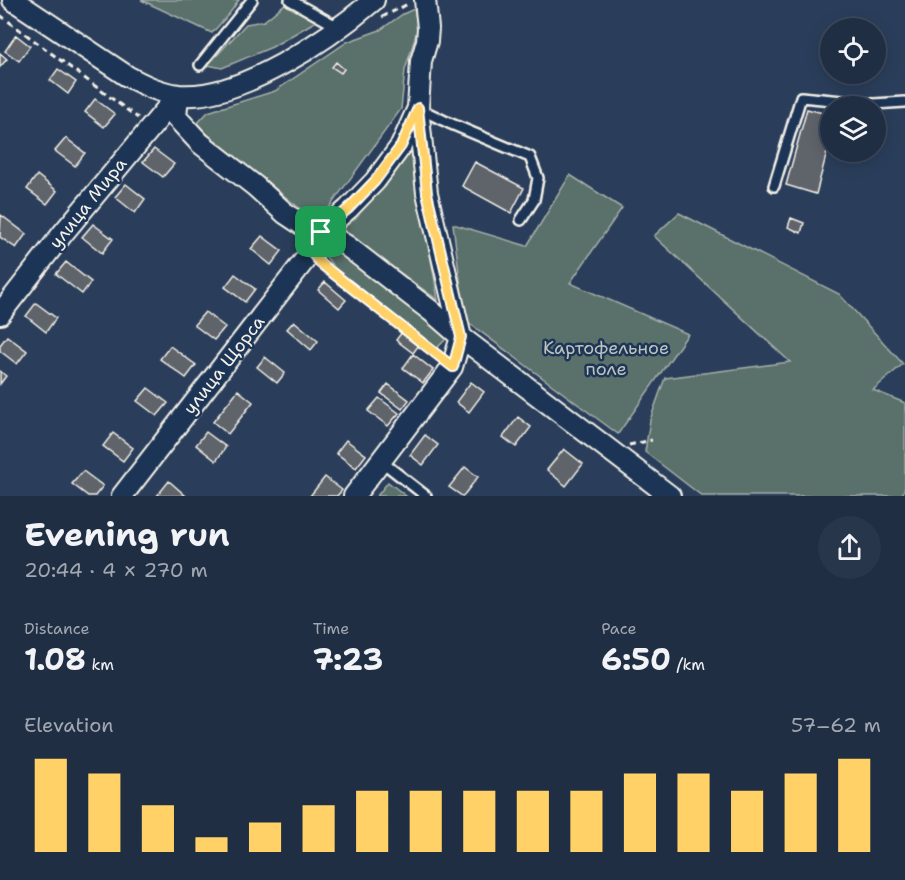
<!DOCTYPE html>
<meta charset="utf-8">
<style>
body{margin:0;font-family:"Shantell Sans",sans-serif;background:#28364b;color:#f1f3f6;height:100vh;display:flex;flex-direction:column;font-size:22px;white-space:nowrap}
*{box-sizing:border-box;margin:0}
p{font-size:20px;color:#a2a8b2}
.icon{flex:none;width:33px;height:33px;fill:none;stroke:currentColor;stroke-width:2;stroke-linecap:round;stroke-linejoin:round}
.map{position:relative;height:496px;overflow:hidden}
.panel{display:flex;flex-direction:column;background:#202e44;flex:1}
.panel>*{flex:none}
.fabs{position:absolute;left:820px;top:18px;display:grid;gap:12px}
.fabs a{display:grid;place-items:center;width:66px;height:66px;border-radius:50%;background:#202e44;box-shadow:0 3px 15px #0003,0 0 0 2px #3d4a5d;font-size:30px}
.pin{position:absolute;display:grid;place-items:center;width:51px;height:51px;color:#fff;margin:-26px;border-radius:12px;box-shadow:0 3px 9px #0006}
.round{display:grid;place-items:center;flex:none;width:63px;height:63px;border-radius:32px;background:#28364b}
.overview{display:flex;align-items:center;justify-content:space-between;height:102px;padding:0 24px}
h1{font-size:33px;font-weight:700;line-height:45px}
.metrics{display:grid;grid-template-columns:repeat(3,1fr);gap:9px;height:102px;padding:6px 24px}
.metrics div{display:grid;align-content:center}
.metrics b{font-size:30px;font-weight:700}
.metrics small{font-size:16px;font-weight:400}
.metrics p{font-size:16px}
.chart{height:168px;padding:12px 24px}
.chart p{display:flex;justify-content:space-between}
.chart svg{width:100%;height:108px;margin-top:6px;stroke:#ffd166;stroke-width:6}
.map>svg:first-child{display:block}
</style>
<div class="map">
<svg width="905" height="496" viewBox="0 0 905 496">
<rect width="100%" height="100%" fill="#2a3e5b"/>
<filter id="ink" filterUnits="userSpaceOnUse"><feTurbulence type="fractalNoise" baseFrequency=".0167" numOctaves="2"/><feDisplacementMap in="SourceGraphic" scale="12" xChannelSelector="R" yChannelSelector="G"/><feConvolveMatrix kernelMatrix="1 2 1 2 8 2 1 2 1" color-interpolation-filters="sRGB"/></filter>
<g filter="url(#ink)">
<path fill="#5a6f6b" stroke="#a7b0aa" stroke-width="1.5" d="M 141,0 L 239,0 L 229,14 L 212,33 Z
M 285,4 L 318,20 L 272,47 L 222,68 L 208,65 L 246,24 L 264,21 Z
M 414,9 L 418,28 L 405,70 L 401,109 L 318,223 L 196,125 L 208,112 L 275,91 L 347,42 L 380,30 L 403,14 Z
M 411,140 L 438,300 L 342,231 Z
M 570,175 L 622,208 L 570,283 L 688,334 L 618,434 L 465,320 L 453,224 L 527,246 Z
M 679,213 L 839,294 L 903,364 L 873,390 L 905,403 L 905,487 L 902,496 L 702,496 L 645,452 L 650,420 L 665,378 L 790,362 L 654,236 Z
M 332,246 L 451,334 L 436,349 L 335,269 L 324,254 Z
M 388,482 L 406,496 L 377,496 Z"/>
<path fill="#5e646a" stroke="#f4f1e8" stroke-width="1.5" d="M 16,35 L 30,46 L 19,61 L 5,51 Z
M 0,53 L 7,59 L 0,67 Z
M 336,62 L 344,69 L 341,73 L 332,67 Z
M 58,69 L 76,82 L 68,94 L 50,80 Z
M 95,99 L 115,114 L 104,127 L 85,112 Z
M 807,109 L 831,115 L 831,137 L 816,194 L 786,185 Z
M 66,138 L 85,153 L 75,166 L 55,151 Z
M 154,149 L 174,164 L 163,177 L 143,162 Z
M 475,162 L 524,188 L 511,213 L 462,186 Z
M 37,175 L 57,191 L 47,204 L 27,189 Z
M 126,184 L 145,199 L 135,213 L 115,197 Z
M 1,215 L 26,234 L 16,248 L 0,237 Z
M 791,218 L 804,223 L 801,233 L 788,227 Z
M 93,224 L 113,239 L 102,253 L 82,237 Z
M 262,236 L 282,251 L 271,265 L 251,249 Z
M 66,262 L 91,282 L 82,294 L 56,274 Z
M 235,274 L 255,289 L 245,302 L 225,287 Z
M 325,282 L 346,300 L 339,308 L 318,290 Z
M 36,303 L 56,318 L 46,332 L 26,316 Z
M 205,312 L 225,327 L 214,340 L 194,325 Z
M 294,321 L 318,341 L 311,350 L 287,329 Z
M 402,332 L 419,345 L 413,353 L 396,340 Z
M 7,336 L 27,351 L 17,364 L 0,351 L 0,345 Z
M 170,346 L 196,365 L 186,378 L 160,359 Z
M 413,354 L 433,370 L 423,383 L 403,368 Z
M 265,357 L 285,373 L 277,383 L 257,367 Z
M 0,371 L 6,376 L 0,384 Z
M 471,382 L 484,392 L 469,412 L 456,402 Z
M 388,384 L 409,400 L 402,409 L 381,393 Z
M 148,388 L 168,403 L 157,416 L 137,401 Z
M 238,390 L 253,402 L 228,434 L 213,422 Z
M 379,398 L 399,413 L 388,426 L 368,411 Z
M 518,417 L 531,427 L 516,447 L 503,437 Z
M 206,432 L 226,447 L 216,461 L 196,445 Z
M 113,433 L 133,448 L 123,461 L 103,446 Z
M 425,435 L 438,445 L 423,465 L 410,455 Z
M 346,440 L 366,455 L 356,468 L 336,453 Z
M 564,449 L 583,464 L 566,486 L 547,470 Z
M 465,467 L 478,477 L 463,496 L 462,496 L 449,487 Z
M 83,471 L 103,486 L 95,496 L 88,496 L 72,484 Z
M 325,477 L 342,490 L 337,496 L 310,496 Z
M 169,481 L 186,496 L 157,496 Z"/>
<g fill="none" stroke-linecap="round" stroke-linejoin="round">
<defs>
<path id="lane" d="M 290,0 L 338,27
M 200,65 L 252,0
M 418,108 L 449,123 L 530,157 L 538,178 L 534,200 L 521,220
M 774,186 L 801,97 L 874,104 L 905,102
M 381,461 L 426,496"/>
<path id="street" d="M 13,0 L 127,76 C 144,85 160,93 179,95 C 241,100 328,39 374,0
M 178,95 L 176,117 L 200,143 L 255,186 L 286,214 L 304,226 L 334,238 L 347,246 L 431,311 L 461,337 L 670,496
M 0,314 L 64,232 L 178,95
M 122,496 L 311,252 L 321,232 L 348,209 L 375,181 L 401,146 L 418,108
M 354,496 L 452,367 L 461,337 L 427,193 L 418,108 L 421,61 L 427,41 L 428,28 L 425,0"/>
</defs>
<use href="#lane" stroke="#f4f1e8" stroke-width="14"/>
<use href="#street" stroke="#f4f1e8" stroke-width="24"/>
<path stroke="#f4f1e8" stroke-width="3" stroke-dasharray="6 4.5" stroke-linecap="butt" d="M 0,15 L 138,118
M 382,17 L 408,4
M 322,265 L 437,355
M 629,445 L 652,440"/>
<use href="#lane" stroke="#1d3557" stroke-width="9"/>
<use href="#street" stroke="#1d3557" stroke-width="20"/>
</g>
</g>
<g fill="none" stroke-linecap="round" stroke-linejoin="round" filter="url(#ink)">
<defs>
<path id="route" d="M 418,108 L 427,193 L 461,337 L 453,367 L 321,264 L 311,252 L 321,232 L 348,209 L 375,181 L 401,146 Z"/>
</defs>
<use href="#route" stroke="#fff" stroke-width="12"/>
<use href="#route" stroke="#ffd166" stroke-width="8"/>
</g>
<g text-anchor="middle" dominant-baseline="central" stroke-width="5" stroke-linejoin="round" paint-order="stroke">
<g font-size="18" fill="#f4f1e8" stroke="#1d3557">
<text transform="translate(88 203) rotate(-51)">улица Мира</text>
<text transform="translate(224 365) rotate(-52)">улица Щорса</text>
</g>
<g font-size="18" fill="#bec4bc" stroke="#1d3557">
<text x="606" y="348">Картофельное<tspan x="606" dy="21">поле</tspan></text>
</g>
</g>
</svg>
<div class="fabs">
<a><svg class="icon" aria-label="locate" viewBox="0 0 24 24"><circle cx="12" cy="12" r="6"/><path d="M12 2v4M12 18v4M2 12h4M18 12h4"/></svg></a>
<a><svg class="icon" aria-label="layers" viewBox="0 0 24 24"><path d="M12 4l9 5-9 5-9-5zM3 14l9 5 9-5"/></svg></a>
</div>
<div class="pin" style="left:321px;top:232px;background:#1e9e55"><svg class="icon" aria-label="arrive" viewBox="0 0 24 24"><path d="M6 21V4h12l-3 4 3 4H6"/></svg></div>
</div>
<section class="panel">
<div class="overview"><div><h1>Evening run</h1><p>20:44 · 4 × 270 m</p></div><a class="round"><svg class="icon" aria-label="share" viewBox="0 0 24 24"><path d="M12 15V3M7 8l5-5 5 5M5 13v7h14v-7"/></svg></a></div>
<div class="metrics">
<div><p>Distance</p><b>1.08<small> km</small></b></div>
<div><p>Time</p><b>7:23</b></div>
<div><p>Pace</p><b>6:50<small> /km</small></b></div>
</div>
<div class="chart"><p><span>Elevation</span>57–62 m</p>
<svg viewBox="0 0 160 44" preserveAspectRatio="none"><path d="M5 44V6M15 44V12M25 44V25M35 44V38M45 44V32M55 44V25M65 44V19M75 44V19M85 44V19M95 44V19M105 44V19M115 44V12M125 44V12M135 44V19M145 44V12M155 44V6"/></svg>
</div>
</section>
